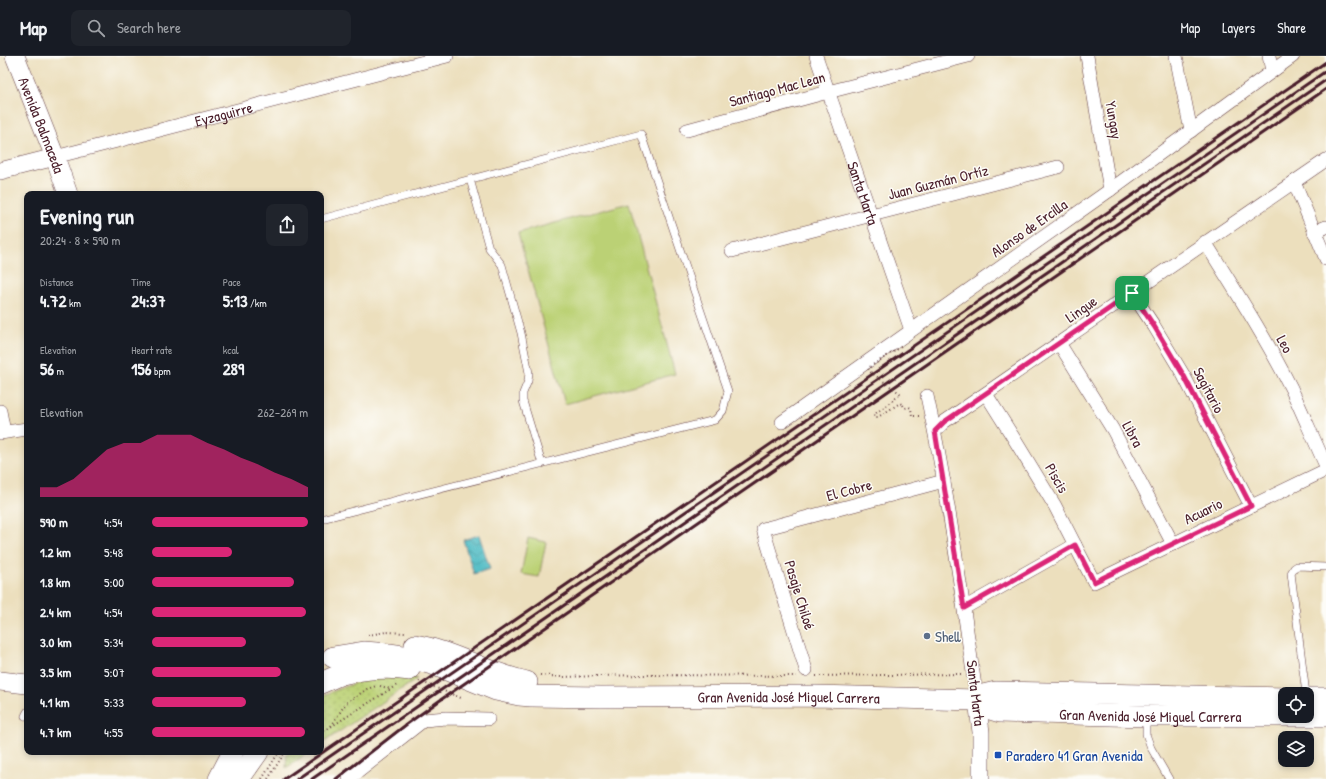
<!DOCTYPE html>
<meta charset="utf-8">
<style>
body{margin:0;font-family:"Patrick Hand",sans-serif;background:#20242c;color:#f1f3f6;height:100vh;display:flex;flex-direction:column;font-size:15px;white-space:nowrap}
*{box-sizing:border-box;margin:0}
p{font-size:13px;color:#9ea1a6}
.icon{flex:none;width:22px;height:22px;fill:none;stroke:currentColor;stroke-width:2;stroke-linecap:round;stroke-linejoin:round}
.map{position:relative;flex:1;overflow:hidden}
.drawer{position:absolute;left:24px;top:135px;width:300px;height:564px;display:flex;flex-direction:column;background:#171b24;border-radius:8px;box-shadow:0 2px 6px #0003}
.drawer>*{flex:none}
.controls{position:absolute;left:1278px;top:631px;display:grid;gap:8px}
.controls a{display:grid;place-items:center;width:36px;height:36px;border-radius:8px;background:#171b24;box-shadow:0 2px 6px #0003;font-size:20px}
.pin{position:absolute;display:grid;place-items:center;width:34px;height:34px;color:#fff;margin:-17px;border-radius:8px;box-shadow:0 2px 6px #0006}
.round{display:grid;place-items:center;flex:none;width:42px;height:42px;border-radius:8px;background:#20242c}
.head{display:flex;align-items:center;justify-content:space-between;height:68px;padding:0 16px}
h1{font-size:22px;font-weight:700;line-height:30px}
.figures{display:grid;grid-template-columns:repeat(3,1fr);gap:6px;height:68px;padding:4px 16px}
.figures div{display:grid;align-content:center}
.figures b{font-size:17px;font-weight:700}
.figures small{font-size:11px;font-weight:400}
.figures p{font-size:11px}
.chart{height:112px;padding:8px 16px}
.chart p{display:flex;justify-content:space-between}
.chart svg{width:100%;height:72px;margin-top:4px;fill:#db2777;opacity:.7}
ul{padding:0 16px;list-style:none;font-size:13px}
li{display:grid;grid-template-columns:64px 48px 1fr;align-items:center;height:30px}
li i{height:10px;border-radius:5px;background:#db2777}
header{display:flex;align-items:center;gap:24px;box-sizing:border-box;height:56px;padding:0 20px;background:#171b24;border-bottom:1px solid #363941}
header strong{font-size:19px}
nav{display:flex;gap:22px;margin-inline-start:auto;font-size:14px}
.search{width:280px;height:36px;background:#20242c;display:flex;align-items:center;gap:10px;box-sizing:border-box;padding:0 14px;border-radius:8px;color:#9ea1a6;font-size:15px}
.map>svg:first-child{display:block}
</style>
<header>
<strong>Map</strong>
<div class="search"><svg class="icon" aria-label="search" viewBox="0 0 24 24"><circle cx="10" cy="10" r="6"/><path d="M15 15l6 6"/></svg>Search here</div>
<nav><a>Map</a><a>Layers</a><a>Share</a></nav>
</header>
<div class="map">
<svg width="1326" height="723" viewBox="0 0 1326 723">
<defs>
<pattern id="grass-dots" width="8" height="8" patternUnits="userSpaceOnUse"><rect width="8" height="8" fill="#bbd175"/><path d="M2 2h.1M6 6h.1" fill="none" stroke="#a2b365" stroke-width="1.8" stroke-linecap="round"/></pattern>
<pattern id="water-waves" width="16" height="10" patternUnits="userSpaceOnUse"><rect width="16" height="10" fill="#4ab9c2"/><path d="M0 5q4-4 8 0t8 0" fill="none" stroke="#40969e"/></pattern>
</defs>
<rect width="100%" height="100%" fill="#fdfcf7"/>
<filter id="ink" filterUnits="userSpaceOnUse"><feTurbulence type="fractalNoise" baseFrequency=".025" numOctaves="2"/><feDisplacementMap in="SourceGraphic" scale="8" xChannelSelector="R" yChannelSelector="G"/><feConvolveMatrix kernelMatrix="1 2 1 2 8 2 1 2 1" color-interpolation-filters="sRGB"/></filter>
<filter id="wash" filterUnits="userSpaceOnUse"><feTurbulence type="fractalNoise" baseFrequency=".012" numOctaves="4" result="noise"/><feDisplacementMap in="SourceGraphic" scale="16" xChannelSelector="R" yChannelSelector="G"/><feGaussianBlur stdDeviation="0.9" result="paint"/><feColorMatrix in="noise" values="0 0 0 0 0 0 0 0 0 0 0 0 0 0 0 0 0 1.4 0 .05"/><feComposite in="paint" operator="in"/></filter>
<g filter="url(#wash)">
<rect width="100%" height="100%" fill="#ecdfbd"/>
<path fill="url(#grass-dots)" stroke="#827850" d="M 412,620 L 417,623 L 321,688 L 321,640 L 366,623 Z
M 289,696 L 309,696 L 286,712 L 287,698 Z"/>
<path fill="#bbd175" stroke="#827850" d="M 629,147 L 675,318 L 565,348 L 518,177 Z
M 528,482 L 546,486 L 539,521 L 521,518 Z"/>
<path fill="url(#water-waves)" stroke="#4a6c76" d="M 479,479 L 490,513 L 474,518 L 463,484 Z"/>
</g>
<g filter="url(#ink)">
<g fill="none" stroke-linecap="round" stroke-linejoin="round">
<defs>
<path id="service" d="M 470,123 L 487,185 L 489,192 L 502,209 L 521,277 L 529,317 L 528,325 L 523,337 L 523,345 L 542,408
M 321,163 L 641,78 L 728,335 L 723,355 L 715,364 L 321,463
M 1306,638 L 1291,517 L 1294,512 L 1297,510 L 1326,511
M 25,660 L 27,656
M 1146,662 L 1146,678 L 1151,692 L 1169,723"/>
<g id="minor">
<path id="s1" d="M 816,0 L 911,274"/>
<path d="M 1087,0 L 1110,134"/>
<path d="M 1176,0 L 1191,75"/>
<path d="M 1269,0 L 1272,15"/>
<path d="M 687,74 L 828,36 L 968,0"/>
<path id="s2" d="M 55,101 L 447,0"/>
<path d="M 1294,126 L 1326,203"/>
<path d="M 1314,176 L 1326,171"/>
<path d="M 1205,186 C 1235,234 1266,282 1291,332 C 1303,358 1314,384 1326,410"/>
<path d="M 732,195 L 1058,111"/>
<path d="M 1132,237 L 1154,270 L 1184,320 L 1251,450"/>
<path d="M 1059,287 L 1113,374 L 1173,488"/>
<path d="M 986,338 L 1013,381 L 1055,450 L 1094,526 L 1326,414"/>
<path d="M 927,340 C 949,440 962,542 977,644"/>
<path d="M 0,355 L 4,376"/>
<path d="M 782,366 L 1110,134 L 1293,0"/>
<path d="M 935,375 L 944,366 L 1326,104"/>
<path d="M 0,377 L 27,373"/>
<path d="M 964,552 L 1075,489"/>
<path d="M 806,614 L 763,473 L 944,425"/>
<path d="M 349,723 L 424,664 L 446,662 L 488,663"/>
</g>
<path id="tertiary" d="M 0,115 L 55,101
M 977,644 L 981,676 L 981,723"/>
<g id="secondary">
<path id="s3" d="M 15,0 L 55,101 L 68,138"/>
<path d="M 0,625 L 27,628"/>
</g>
<g id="primary">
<path d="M 415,589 C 454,596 488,618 527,626"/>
<path id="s4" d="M 333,601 L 364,596 L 389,598 L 403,600 L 435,609 L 496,634 L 519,639 L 531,640 L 601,641 L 815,640 L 977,644 L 990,653 L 1000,656 L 1146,660 L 1326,660"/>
<path d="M 342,618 C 365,613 386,610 409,614"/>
<path d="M 321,627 L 355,612"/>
<path d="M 1307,642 L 1326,642"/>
<path d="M 977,644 L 983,639 L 996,636 L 1285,642"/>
<path d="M 219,723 L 233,696"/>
<path d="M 239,723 L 258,696"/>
</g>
</defs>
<use href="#service" stroke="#623c41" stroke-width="8"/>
<use href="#minor" stroke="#623c41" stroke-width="14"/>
<use href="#tertiary" stroke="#623c41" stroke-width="18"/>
<use href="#secondary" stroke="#623c41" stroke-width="20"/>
<use href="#primary" stroke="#623c41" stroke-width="22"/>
<path stroke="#623c41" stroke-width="2" stroke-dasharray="1 3" stroke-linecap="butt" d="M 903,349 L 905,352 L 909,351 L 911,352 L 912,360 L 920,360
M 368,579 L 386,576 L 405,577
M 540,619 L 561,621 L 639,619 L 796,620
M 816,620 L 962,618
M 419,625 L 461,642
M 380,630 L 391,633
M 331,670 L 346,647 L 367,633 L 376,630
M 321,677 L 397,629
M 262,723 L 279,696
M 268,723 L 285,696"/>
<use href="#service" stroke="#fff" stroke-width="7"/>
<use href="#minor" stroke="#fff" stroke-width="13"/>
<use href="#tertiary" stroke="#fff" stroke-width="17"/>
<use href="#secondary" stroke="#fff" stroke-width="19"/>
<use href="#primary" stroke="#fff" stroke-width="21"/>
<path stroke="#4a1f2b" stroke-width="3" d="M 284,723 L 1326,6
M 297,723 L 1326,15
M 312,723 L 1326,24
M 336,723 L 407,668 L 439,645 L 1326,33"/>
<path stroke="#623c41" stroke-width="2" stroke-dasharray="1 3" stroke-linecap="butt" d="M 901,291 L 868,312 L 869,315 L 901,338 L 876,357 L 874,358 L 875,361 L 878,361 L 900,347 L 903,349"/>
</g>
</g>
<g fill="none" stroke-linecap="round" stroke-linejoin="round" filter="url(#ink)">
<defs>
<path id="route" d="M 1132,237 L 1154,270 L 1184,320 L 1251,450 L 1094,526 L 1075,489 L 964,552 L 935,375 L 944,366 Z"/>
</defs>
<use href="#route" stroke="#fff" stroke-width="8"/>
<use href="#route" stroke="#db2777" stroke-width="5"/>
</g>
<circle fill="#5c6f8a" stroke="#fdfcf7" stroke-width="1.5" cx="927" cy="580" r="4"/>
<rect fill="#1a4fb4" stroke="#fdfcf7" stroke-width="1.5" x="994" y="695" width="8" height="8" rx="2"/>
<g text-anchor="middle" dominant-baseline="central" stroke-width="3" stroke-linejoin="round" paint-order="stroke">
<g font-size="15" fill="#4a1f2b" stroke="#fdfcf7">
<text transform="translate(777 33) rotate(-15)">Santiago Mac Lean</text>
<text stroke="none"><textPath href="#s2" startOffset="174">Eyzaguirre</textPath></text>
<text transform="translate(1114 64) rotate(80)">Yungay</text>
<text stroke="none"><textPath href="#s3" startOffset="74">Avenida Balmaceda</textPath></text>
<text transform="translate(938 126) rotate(-14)">Juan Guzmán Ortíz</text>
<text stroke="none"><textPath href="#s1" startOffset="145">Santa Marta</textPath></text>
<text transform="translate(1029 172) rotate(-35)">Alonso de Ercilla</text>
<text transform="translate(1081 253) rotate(-35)">Lingue</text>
<text transform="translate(1285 288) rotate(61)">Leo</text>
<text transform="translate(1209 334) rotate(62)">Sagitario</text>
<text transform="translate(1133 378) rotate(61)">Libra</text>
<text transform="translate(1057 422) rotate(60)">Piscis</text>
<text transform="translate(849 434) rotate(-15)">El Cobre</text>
<text transform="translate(1203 455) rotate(-26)">Acuario</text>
<text transform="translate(800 539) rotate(73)">Pasaje Chiloé</text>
<text transform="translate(976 637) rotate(83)">Santa Marta</text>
<text stroke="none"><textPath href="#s4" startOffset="463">Gran Avenida José Miguel Carrera</textPath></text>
<text stroke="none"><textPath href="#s4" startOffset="828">Gran Avenida José Miguel Carrera</textPath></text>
</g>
<g font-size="15" fill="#4e5e75" stroke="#fdfcf7" text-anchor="start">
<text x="935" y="580">Shell</text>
</g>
<g font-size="15" fill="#164399" stroke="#fdfcf7" text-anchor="start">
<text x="1006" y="699">Paradero 41 Gran Avenida</text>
</g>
</g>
</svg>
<div class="controls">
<a><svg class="icon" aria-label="locate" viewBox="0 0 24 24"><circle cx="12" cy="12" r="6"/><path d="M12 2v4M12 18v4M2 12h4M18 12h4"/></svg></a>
<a><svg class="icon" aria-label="layers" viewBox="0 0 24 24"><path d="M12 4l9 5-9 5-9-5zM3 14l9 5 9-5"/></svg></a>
</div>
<div class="pin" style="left:1132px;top:237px;background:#1e9e55"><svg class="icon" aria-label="arrive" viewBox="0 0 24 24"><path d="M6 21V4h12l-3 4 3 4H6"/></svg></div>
<section class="drawer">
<div class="head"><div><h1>Evening run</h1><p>20:24 · 8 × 590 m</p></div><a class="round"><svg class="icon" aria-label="share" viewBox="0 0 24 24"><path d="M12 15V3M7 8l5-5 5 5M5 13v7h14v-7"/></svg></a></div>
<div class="figures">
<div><p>Distance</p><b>4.72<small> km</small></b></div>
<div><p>Time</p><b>24:37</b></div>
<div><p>Pace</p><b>5:13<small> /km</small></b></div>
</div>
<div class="figures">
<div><p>Elevation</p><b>56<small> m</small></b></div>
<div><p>Heart rate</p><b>156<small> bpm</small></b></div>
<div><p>kcal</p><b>289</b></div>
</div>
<div class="chart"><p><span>Elevation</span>262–269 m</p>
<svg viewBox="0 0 160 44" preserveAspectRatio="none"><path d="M0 44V38L10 38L20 33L30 24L40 15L50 11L60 11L70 6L80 6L90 6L100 11L110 15L120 20L130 24L140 29L150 33L160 38V44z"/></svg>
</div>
<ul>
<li><b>590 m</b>4:54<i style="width:100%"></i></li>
<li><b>1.2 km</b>5:48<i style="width:51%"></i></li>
<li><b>1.8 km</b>5:00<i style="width:91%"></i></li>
<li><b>2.4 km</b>4:54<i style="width:99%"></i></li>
<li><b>3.0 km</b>5:34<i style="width:60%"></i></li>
<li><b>3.5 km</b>5:07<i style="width:83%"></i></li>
<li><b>4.1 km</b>5:33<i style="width:60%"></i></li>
<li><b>4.7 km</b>4:55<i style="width:98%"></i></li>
</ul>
</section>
</div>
